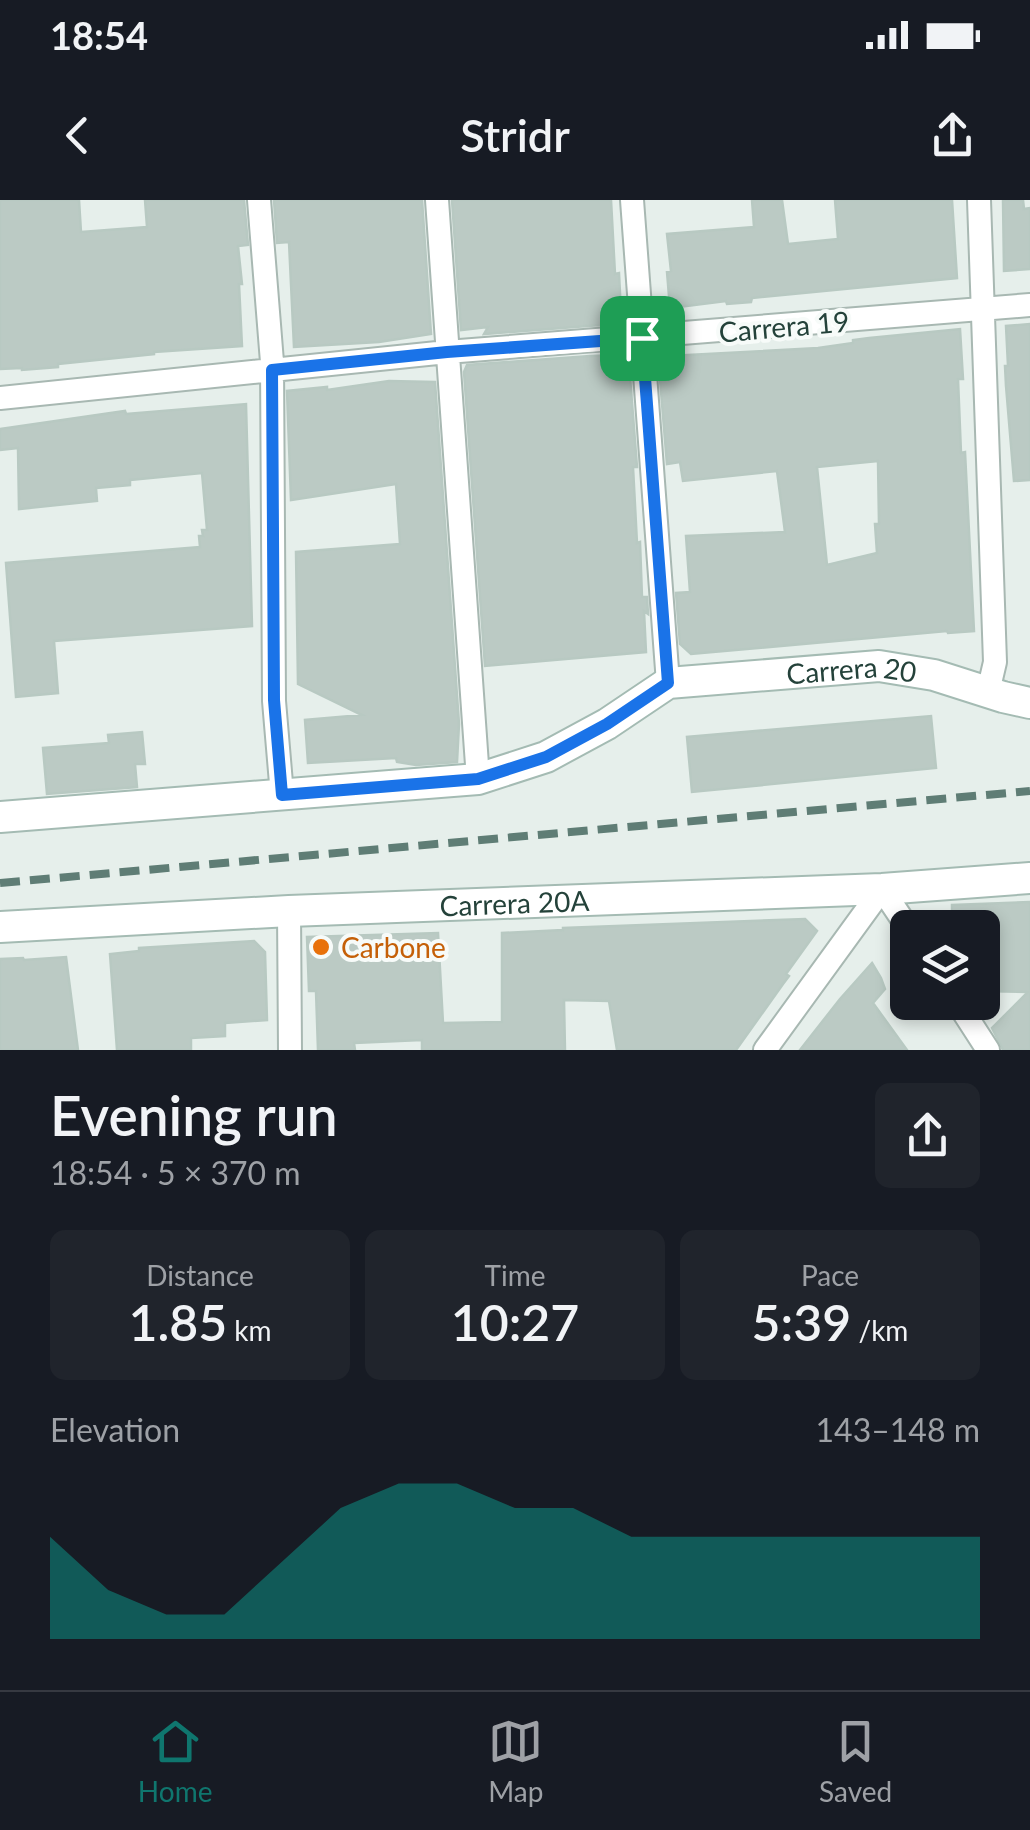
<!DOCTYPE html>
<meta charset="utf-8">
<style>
body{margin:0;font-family:Lato,sans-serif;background:#20242c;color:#f1f3f6;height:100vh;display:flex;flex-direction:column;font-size:38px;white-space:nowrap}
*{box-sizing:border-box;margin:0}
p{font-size:32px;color:#9ea1a6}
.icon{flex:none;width:55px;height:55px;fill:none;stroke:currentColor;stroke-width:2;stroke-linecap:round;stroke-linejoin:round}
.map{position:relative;height:850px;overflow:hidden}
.drawer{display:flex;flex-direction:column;background:#171b24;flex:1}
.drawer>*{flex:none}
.buttons{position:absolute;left:890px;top:710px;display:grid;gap:20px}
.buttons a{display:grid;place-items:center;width:110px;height:110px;border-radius:15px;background:#171b24;box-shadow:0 5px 15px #0003;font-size:50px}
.pin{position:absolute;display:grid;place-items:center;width:85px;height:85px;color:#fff;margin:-42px;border-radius:20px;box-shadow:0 5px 15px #0006}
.round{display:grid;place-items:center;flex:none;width:105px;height:105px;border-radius:15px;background:#20242c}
.head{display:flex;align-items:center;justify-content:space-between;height:170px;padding:0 50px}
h1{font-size:55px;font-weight:600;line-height:75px}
.figures{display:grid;grid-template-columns:repeat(3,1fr);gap:15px;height:170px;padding:10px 50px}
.figures div{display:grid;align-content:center;border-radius:15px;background:#20242c;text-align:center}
.figures b{font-size:50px;font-weight:600}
.figures small{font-size:28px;font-weight:400}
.figures p{font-size:28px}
.chart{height:280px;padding:20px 50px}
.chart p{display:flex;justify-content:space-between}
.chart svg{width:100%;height:180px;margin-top:10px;fill:#0f766e;opacity:.7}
.status{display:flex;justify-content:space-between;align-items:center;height:70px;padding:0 50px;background:#171b24;direction:ltr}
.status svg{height:28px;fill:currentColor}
header{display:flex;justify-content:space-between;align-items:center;height:130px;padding:0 50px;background:#171b24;font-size:45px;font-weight:600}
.tab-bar{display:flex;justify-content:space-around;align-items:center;height:140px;border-top:2px solid #363941;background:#171b24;font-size:28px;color:#9ea1a6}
.tab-bar a{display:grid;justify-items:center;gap:5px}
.tab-bar .active{color:#0f766e}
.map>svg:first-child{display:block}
</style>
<div class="status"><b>18:54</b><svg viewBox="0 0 49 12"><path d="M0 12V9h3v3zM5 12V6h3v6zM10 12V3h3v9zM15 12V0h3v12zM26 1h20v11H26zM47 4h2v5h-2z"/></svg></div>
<header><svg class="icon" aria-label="back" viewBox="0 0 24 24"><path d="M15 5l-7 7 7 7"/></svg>Stridr<svg class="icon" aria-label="share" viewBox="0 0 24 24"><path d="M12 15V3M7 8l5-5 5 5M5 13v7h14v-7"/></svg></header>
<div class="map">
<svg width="1030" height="850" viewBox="0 0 1030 850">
<rect width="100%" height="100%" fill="#e6efeb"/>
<path fill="#bbcac4" stroke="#b8c9c2" stroke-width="2.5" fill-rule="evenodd" d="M 0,0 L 79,0 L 81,32 L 147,27 L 145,0 L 244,0 L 248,45 L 238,46 L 242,84 L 239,84 L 242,146 L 154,152 L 154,154 L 58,164 L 58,167 L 22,170 L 22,168 L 0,169 Z
M 274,0 L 422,0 L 431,134 L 379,142 L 294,147 L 289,42 L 277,43 Z
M 452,0 L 611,0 L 615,74 L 619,73 L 621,113 L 613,124 L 484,134 L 488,127 L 461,130 Z
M 752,0 L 782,0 L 788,44 L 838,39 L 835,0 L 952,0 L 957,78 L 752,98 L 751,102 L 727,104 L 726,101 L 670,108 L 667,72 L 671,71 L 667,34 L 754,27 Z
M 1003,0 L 1023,0 L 1024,9 L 1030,8 L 1030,69 L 1004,71 Z
M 1030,124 L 1030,280 L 1014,281 L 1006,186 L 1005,166 L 1008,166 L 1006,126 Z
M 960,129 L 963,179 L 958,179 L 961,253 L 965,252 L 974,431 L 948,433 L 947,431 L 691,454 L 680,444 L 676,393 L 690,392 L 686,336 L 785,332 L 777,271 L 683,281 L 680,262 L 667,264 L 659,167 L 669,156 L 818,148 L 853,143 L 853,140 L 869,138 ZM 878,261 L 879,324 L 875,324 L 877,353 L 827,365 L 817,267 Z
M 624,155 L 629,164 L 637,267 L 633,267 L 637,343 L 640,342 L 642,397 L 647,397 L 648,414 L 644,411 L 646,452 L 485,466 L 464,172 L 467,165 L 590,156 Z
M 389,181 L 435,182 L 459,524 L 457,562 L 416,565 L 397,562 L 396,558 L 308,563 L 305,520 L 362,515 L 298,484 L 296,352 L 400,344 L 396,284 L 291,300 L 287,191 L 327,187 L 327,190 Z
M 246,204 L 252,426 L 54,441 L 58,493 L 16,497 L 6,363 L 200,347 L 199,336 L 203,336 L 202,330 L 207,330 L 202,273 L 130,280 L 130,285 L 96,288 L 97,301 L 19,309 L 18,248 L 0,250 L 0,229 L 125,211 L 126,214 Z
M 931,516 L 936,568 L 692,592 L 687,537 Z
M 142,532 L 145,564 L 135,564 L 137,587 L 47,594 L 43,548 L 109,543 L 108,535 Z
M 1030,702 L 1030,850 L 1003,850 L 992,828 L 1028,792 L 982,791 L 982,728 L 952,728 L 952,705 Z
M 805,719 L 817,731 L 786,774 L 789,776 L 783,784 L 736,850 L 617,850 L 609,801 L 564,800 L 565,850 L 422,850 L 422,840 L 354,843 L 355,850 L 318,850 L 316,791 L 309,791 L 307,737 L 438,733 L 443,823 L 502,822 L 502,733 L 563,730 L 563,728 Z
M 254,741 L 265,752 L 267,820 L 225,823 L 225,836 L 191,838 L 191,850 L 117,850 L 110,754 L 139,751 L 139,748 Z
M 66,757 L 78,850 L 0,850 L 0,759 L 23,758 L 24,760 Z
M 872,763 L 881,778 L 885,789 L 873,803 L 907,850 L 800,850 L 840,799 Z"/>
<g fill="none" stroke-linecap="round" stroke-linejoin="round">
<defs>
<path id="street" d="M 259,0 L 272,162 L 274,501 L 282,595
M 437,0 L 478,579
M 632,0 L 668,483
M 979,0 L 995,462 L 988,492
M 0,198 L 447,152 L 1030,105
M 289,711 L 290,850
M 957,802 L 988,850
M 765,850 L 882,689 L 908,728"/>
<g id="secondary">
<path id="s1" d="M 0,617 L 478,579 L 546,557 L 607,524 L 668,483 L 879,466 L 934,475 L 1003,497 L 1030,503"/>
<path id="s2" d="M 0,727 L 289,711 L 882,689 L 1030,678"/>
</g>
</defs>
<use href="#street" stroke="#a8b8b2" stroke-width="26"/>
<use href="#secondary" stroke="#a4bbb3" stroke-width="34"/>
<use href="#street" stroke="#fff" stroke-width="22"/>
<use href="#secondary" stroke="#fff" stroke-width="30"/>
<path stroke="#5f7d75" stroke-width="8" stroke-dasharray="20 10" stroke-linecap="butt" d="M 0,683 L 1030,591"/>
</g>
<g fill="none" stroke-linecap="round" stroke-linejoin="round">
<defs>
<path id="route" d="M 642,138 L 668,483 L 607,524 L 546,557 L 478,579 L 282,595 L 274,500 L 272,170 L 447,152 Z"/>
</defs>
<use href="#route" stroke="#fff" stroke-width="20"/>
<use href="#route" stroke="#1a73e8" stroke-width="12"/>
</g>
<circle fill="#e8710a" stroke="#f7fbf9" stroke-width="4" cx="321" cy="747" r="10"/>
<g text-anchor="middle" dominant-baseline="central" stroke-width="8" stroke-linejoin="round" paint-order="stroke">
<g font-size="28" fill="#24423a" stroke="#f7fbf9">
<text transform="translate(784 126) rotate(-5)">Carrera 19</text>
<text stroke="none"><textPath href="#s1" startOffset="878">Carrera 20</textPath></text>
<text stroke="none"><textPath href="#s2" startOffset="515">Carrera 20A</textPath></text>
</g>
<g font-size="28" fill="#c56008" stroke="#f7fbf9" text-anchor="start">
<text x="341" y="747">Carbone</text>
</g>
</g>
</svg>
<div class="buttons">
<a><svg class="icon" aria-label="layers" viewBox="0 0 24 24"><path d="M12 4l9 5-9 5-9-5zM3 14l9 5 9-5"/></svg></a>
</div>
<div class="pin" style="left:642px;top:138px;background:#1e9e55"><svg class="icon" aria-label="arrive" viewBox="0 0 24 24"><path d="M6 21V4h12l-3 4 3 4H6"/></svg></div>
</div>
<section class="drawer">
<div class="head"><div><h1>Evening run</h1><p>18:54 · 5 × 370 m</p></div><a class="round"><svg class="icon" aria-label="share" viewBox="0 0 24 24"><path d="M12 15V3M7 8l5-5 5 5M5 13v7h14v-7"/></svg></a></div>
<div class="figures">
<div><p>Distance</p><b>1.85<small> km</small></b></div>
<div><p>Time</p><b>10:27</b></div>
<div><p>Pace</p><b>5:39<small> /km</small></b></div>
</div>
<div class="chart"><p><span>Elevation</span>143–148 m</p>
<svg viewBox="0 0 160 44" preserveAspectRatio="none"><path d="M0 44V19L10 32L20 38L30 38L40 25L50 12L60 6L70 6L80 12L90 12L100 19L110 19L120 19L130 19L140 19L150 19L160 19V44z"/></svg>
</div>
</section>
<nav class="tab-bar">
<a class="active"><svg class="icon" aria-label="home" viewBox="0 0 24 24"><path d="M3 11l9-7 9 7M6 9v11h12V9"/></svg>Home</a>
<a><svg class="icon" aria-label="map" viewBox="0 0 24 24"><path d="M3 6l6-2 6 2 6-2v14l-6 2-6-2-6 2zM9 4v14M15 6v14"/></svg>Map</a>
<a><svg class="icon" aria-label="saved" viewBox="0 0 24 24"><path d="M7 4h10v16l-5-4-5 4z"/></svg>Saved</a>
</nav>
